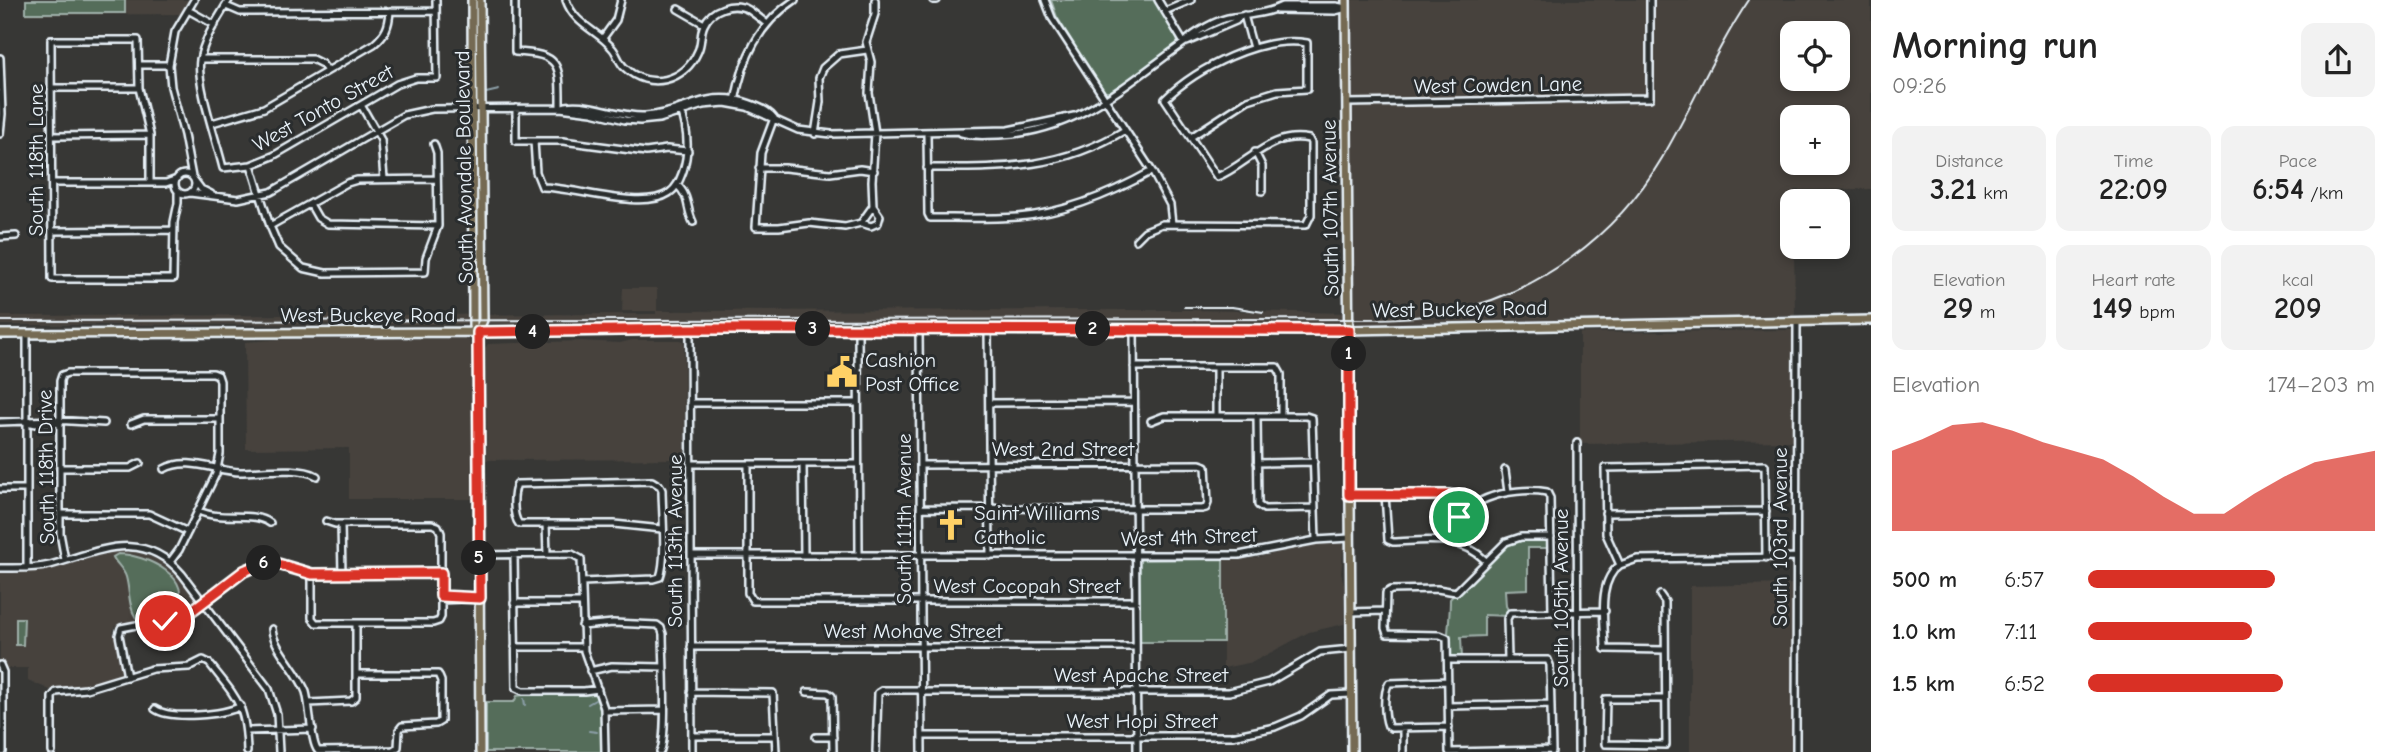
<!DOCTYPE html>
<meta charset="utf-8">
<style>
body{margin:0;font-family:"Comic Neue",sans-serif;background:#f2f2f2;color:#222;height:100vh;display:flex;flex-direction:column;font-size:26px;white-space:nowrap}
*{box-sizing:border-box;margin:0}
p{font-size:23px;color:#767676}
.icon{flex:none;width:38px;height:38px;fill:none;stroke:currentColor;stroke-width:2;stroke-linecap:round;stroke-linejoin:round}
.map{position:relative;flex:1;overflow:hidden}
.drawer{display:flex;flex-direction:column;background:#fff;width:525px}
.drawer>*{flex:none}
.tools{position:absolute;left:1780px;top:21px;display:grid;gap:14px}
.tools a{display:grid;place-items:center;width:70px;height:70px;border-radius:14px;background:#fff;box-shadow:0 4px 10px #0003;font-size:35px}
.pin{position:absolute;display:grid;place-items:center;width:60px;height:60px;color:#fff;margin:-30px;border:4px solid #fff;border-radius:50%;box-shadow:0 2px 7px #0007}
.km{position:absolute;width:35px;height:35px;margin:-18px;border-radius:50%;background:#222;color:#fff;font-size:19px;line-height:35px;text-align:center}
.round{display:grid;place-items:center;flex:none;width:74px;height:74px;border-radius:14px;background:#f2f2f2}
.headline{display:flex;align-items:center;justify-content:space-between;height:119px;padding:0 21px}
h1{font-size:38px;font-weight:600;line-height:52px}
.stats{display:grid;grid-template-columns:repeat(3,1fr);gap:10px;height:119px;padding:7px 21px}
.stats div{display:grid;align-content:center;border-radius:14px;background:#f2f2f2;text-align:center}
.stats b{font-size:30px;font-weight:600}
.stats small{font-size:19px;font-weight:400}
.stats p{font-size:19px}
.chart{height:196px;padding:14px 21px}
.chart p{display:flex;justify-content:space-between}
.chart svg{width:100%;height:126px;margin-top:7px;fill:#d93025;opacity:.7}
ul{padding:0 21px;list-style:none;font-size:23px}
li{display:grid;grid-template-columns:112px 84px 1fr;align-items:center;height:52px}
li i{height:18px;border-radius:9px;background:#d93025}
main{display:flex;flex:1;min-height:0}
.map>svg:first-child{display:block}
</style>
<main>
<div class="map">
<svg width="1871" height="752" viewBox="0 0 1871 752">
<rect width="100%" height="100%" fill="#373735"/>
<filter id="ink" filterUnits="userSpaceOnUse"><feTurbulence type="fractalNoise" baseFrequency=".0143" numOctaves="2"/><feDisplacementMap in="SourceGraphic" scale="14" xChannelSelector="R" yChannelSelector="G"/><feConvolveMatrix kernelMatrix="1 2 1 2 8 2 1 2 1" color-interpolation-filters="sRGB"/></filter>
<g filter="url(#ink)">
<path fill="#47433e" fill-rule="evenodd" d="M 26,0 L 190,0 L 182,14 L 26,15 Z
M 1352,0 L 1871,0 L 1871,189 L 1794,190 L 1792,247 L 1794,247 L 1795,315 L 1361,324 L 1143,323 L 0,325 L 0,316 L 656,314 L 656,311 L 622,311 L 623,288 L 657,288 L 657,311 L 1184,310 L 1354,313 ZM 1792,33 L 1838,33 L 1838,79 L 1792,79 ZM 1792,117 L 1838,117 L 1838,163 L 1792,163 Z
M 1792,330 L 1793,441 L 1580,444 L 1580,333 Z
M 464,338 L 469,340 L 471,344 L 473,499 L 349,499 L 349,448 L 246,449 L 245,342 L 284,339 Z
M 632,340 L 680,340 L 684,342 L 685,459 L 484,460 L 487,441 L 485,348 L 488,344 L 582,341 L 620,343 Z
M 1333,542 L 1342,543 L 1344,547 L 1341,572 L 1344,585 L 1344,624 L 1309,632 L 1253,662 L 1223,668 L 1223,559 L 1249,559 L 1318,544 Z
M 116,550 L 138,552 L 159,560 L 179,578 L 195,599 L 195,605 L 170,617 L 122,622 L 116,625 L 113,632 L 116,640 L 121,675 L 76,689 L 55,687 L 50,690 L 28,680 L 28,668 L 6,668 L 5,663 L 0,660 L 0,572 L 46,570 Z
M 1793,584 L 1794,752 L 1690,752 L 1690,586 Z"/>
<path fill="#556d5a" stroke="#9eafa9" stroke-width="2" d="M 26,0 L 125,0 L 125,13 L 26,13 Z
M 1051,0 L 1155,0 L 1177,37 L 1178,44 L 1111,92 L 1103,92 L 1057,17 Z
M 1551,537 L 1551,548 L 1528,548 L 1528,589 L 1505,590 L 1506,606 L 1510,613 L 1508,616 L 1484,615 L 1484,636 L 1461,637 L 1462,659 L 1448,660 C 1446,638 1450,621 1450,599 L 1456,592 L 1513,539 Z
M 118,554 C 144,554 200,578 173,612 L 136,618 C 128,606 130,591 126,577 C 123,568 116,564 113,557 Z
M 1223,559 L 1223,642 L 1140,642 L 1139,560 Z
M 16,618 L 24,618 L 23,645 L 16,645 Z
M 595,694 L 601,713 L 601,752 L 486,752 L 486,702 L 514,702 L 517,696 L 523,695 Z"/>
<g fill="none" stroke-linecap="round" stroke-linejoin="round">
<path stroke="#8c9fa8" stroke-width="2" d="M 486,93 L 499,90
M 524,699 L 525,705
M 588,704 L 595,700
M 589,731 L 597,732"/>
<defs>
<path id="minor" d="M 229,0 C 218,19 204,38 200,60 C 196,83 217,142 223,168 L 251,165 L 273,156 L 397,84 L 416,78 L 437,78 L 436,0
M 515,0 L 515,52 C 562,54 560,65 560,108
M 566,0 C 575,26 597,29 613,49 C 617,54 619,62 624,67 C 649,91 685,82 698,51 C 702,43 700,33 704,25 C 711,9 733,1 749,10 C 755,14 761,19 766,23
M 933,0 L 937,0
M 1045,0 L 1052,18 L 1152,171 L 1170,205 L 1172,224
M 1158,0 L 1184,43
M 226,6 L 240,12 L 251,12 L 436,11
M 678,9 L 704,24
M 188,10 L 215,25
M 1276,10 L 1335,11 L 1343,9
M 1165,11 L 1191,0
M 1244,15 L 1253,48
M 603,38 L 616,20 L 621,0
M 1187,42 L 1236,21 L 1239,17
M 0,58 L 2,114 L 0,134
M 200,59 L 312,59 L 322,64 L 327,71
M 139,65 L 169,65
M 51,88 L 139,88
M 735,101 C 743,58 758,24 795,0
M 1347,103 L 1650,98 L 1650,0
M 361,105 L 381,140 L 384,179
M 516,108 L 516,141 L 563,141 L 646,152 L 667,149 L 688,151
M 560,108 C 580,98 620,118 645,116 C 686,114 706,87 751,104 C 760,107 769,111 774,118
M 774,118 L 761,153 L 756,227 L 779,227 L 809,223 L 845,227 L 861,223 L 873,206 L 872,181 L 875,133 L 869,93 L 871,62 L 866,42 L 875,14 L 875,0
M 212,123 L 264,108 L 374,44 C 386,34 389,26 390,11
M 927,133 L 928,214 L 930,218 C 959,218 989,219 1018,217 C 1066,213 1111,194 1152,171
M 961,133 C 973,137 986,135 999,135 C 1075,133 1125,85 1184,43 C 1195,32 1217,19 1233,17 C 1249,15 1268,13 1282,6 L 1336,6 L 1346,8
M 815,134 L 820,102 L 819,78 L 823,68 L 839,54 L 867,50
M 52,136 L 150,135
M 534,141 L 536,172 L 542,187 C 574,187 642,211 669,193 C 677,188 680,179 683,171 C 690,149 688,129 680,108
M 1255,152 L 1262,166 L 1262,191
M 251,165 L 270,226 L 279,247 L 303,268 L 325,273 L 425,272 L 426,258 L 438,226 L 437,153 L 434,144
M 759,168 L 785,168 L 830,173 L 860,169 L 874,171
M 927,168 C 1001,168 1059,170 1125,130
M175 184a10 10 0 1 1 20 0a10 10 0 1 1-20 0Z
M 192,177 L 184,135 L 171,87 L 169,65 L 175,32 L 194,0
M 195,181 L 201,189 L 211,194
M 52,183 L 166,183 L 177,179
M 150,183 L 150,135 L 139,88 L 138,40 L 51,40 L 52,279 L 173,279 L 174,222 L 178,203 L 178,191
M 677,185 C 690,196 686,209 693,222
M 190,193 L 238,199 L 271,192 L 404,115 L 432,109 L 560,108 L 592,112 L 625,120 L 640,121 L 659,119 L 703,105 L 725,103 L 747,107 L 798,130 L 831,134 L 1008,130 L 1074,116
M 310,204 L 318,218 L 328,224 L 438,226
M 861,223 L 871,226 L 878,223 L 880,216 L 873,206
M 270,226 L 347,183 L 357,180 L 437,179
M 52,231 L 173,230
M 0,237 L 16,236
M 1136,240 L 1145,231 L 1162,224 L 1306,225 L 1311,215 L 1311,143 L 1309,139 C 1270,131 1249,164 1217,177 L 1165,99 C 1197,68 1262,35 1307,43 L 1307,89 L 1277,91 L 1248,100 L 1191,137
M 690,329 L 692,752
M 858,329 L 859,556
M 919,329 L 922,752
M 988,329 L 990,556
M 1134,329 L 1137,752
M 27,334 L 27,568
M 1134,367 L 1277,367 L 1281,374 L 1281,416
M 690,403 L 858,403
M 989,403 L 1134,402
M 1216,416 L 1216,367
M 1257,416 L 1258,505 L 1264,509 L 1314,508
M 1151,421 L 1164,416 L 1306,416 L 1312,418 L 1316,540
M 0,422 L 54,420 L 104,423
M 27,422 C 36,425 51,426 60,422
M 131,424 L 144,419 L 220,419
M 1577,443 L 1578,752
M 1257,463 L 1314,462
M 690,464 L 858,464
M 748,464 L 748,593 L 753,601 L 1136,601
M 803,464 L 804,555
M 920,465 L 1200,464 L 1206,466 L 1208,503 L 1206,508 L 1202,509 L 920,508
M 60,468 L 130,468 L 140,463
M 164,469 C 187,456 216,471 240,472 C 261,472 299,466 317,476
M 1505,470 L 1508,492
M 0,489 L 27,489
M 1385,494 L 1388,540 L 1393,542 C 1428,541 1459,534 1486,561
M 1349,495 L 1446,494 L 1461,500 L 1470,509
M 199,511 C 222,522 251,510 270,523
M 1605,513 L 1766,511
M 60,514 L 149,514 L 188,532
M 341,524 L 342,574
M 546,524 L 547,554
M 1450,541 C 1454,499 1511,486 1547,492 L 1550,498 L 1552,612
M 479,555 L 572,554 L 581,559 L 584,651 L 604,708 L 605,752
M 514,555 L 516,688 L 523,691 L 584,691 L 598,689
M 691,555 L 1239,555 L 1316,540 L 1350,538
M 65,560 L 60,533 L 60,381 L 62,375 L 68,373 L 213,373 L 218,375 L 220,381 L 220,454 L 216,474 L 179,550 L 170,562
M 1620,565 L 1637,559 L 1796,557
M 0,568 C 16,568 34,569 50,565 C 98,552 142,527 182,574 L 269,689 L 277,714 L 279,752
M 312,574 L 312,618 L 316,623 L 433,623 L 439,621 L 441,617 L 441,533 L 438,526 L 432,524 L 335,524 L 326,521
M 582,582 L 653,579 L 660,577 C 667,559 662,511 662,490 L 660,486 L 652,481 L 517,484 C 513,493 512,515 519,524 L 614,524 L 662,529
M 1660,595 L 1665,602 L 1666,745 L 1605,744 L 1606,699 L 1665,699
M 441,596 L 476,597
M 441,600 L 479,598
M 514,603 L 582,603
M 1351,612 L 1385,611
M 582,626 L 613,623 L 657,625 L 661,628 L 663,634 C 663,657 668,737 660,752
M 272,629 C 273,648 298,671 306,692 C 310,706 311,744 318,751 L 393,750 L 398,747 L 399,730 L 402,726 L 436,724 L 441,721 L 441,681 L 438,674 L 357,674
M 515,647 L 583,647
M 691,647 L 1136,647
M 1665,650 L 1605,649 C 1605,623 1596,582 1620,565 L 1606,534 L 1605,468 L 1765,465 L 1766,558
M 1508,659 L 1507,619 L 1510,613 L 1605,611
M 1448,660 L 1548,660 L 1550,665 L 1552,752
M 0,665 L 3,672 L 3,752
M 590,671 L 612,666 L 663,667
M 127,677 L 119,635 L 121,628 L 182,616 L 198,607 L 244,571 L 263,563 L 278,564 L 312,574 L 441,573
M 1448,681 L 1389,683 C 1383,693 1384,715 1388,726 L 1391,728 L 1449,727
M 691,692 L 773,693 L 776,752
M 807,692 L 828,693 L 832,696 L 833,752
M 921,692 L 1229,692 L 1269,682 L 1320,652 L 1351,649
M 309,703 L 351,701 L 356,697 L 356,624
M 1449,706 L 1551,704
M 155,709 C 171,720 224,715 241,706
M 605,711 L 664,710
M 1403,728 L 1403,752
M 246,731 L 313,729
M 692,736 L 775,736
M 922,736 L 1232,736 L 1275,727 L 1301,716 L 1331,695 L 1351,694
M 816,737 L 833,737
M 52,752 L 52,697 L 56,692 L 86,689 L 152,669 L 189,667 L 203,660 L 209,663 C 237,699 246,704 247,752
M 876,752 L 878,693 L 883,690 L 921,690
M 1449,752 L 1447,638 L 1440,635 L 1387,634 L 1385,628 L 1386,593 L 1391,590 L 1437,589 L 1456,592 L 1506,542 L 1521,537 L 1551,537
M 1449,752 L 1552,750
M 1796,752 L 1797,322"/>
<path id="major" d="M 472,0 L 473,318 L 473,326 L 478,332 L 480,752
M 1346,0 L 1352,752
M 478,332 L 483,320 L 480,0
M 0,334 L 478,332 L 690,329 L 1349,330 L 1871,320"/>
</defs>
<use href="#minor" stroke="#e8f1f8" stroke-width="10"/>
<use href="#major" stroke="#e8f1f8" stroke-width="12"/>
<use href="#minor" stroke="#2a2d2e" stroke-width="5"/>
<use href="#major" stroke="#746b52" stroke-width="7"/>
<path stroke="#e8f1f8" stroke-width="2" d="M 1184,307 L 1232,307 L 1263,312
M 0,321 L 1349,319 C 1382,319 1416,319 1449,312 C 1538,294 1616,236 1662,158 C 1693,106 1715,50 1749,0"/>
</g>
</g>
<g fill="none" stroke-linecap="round" stroke-linejoin="round" filter="url(#ink)">
<defs>
<path id="route" d="M 165,621 L 190,612 L 244,571 L 263,563 L 278,564 L 312,574 L 441,573 L 441,596 L 480,598 L 478,332 L 690,329 L 1349,330 L 1349,495 L 1450,495 L 1461,500 L 1470,509 L 1459,517"/>
</defs>
<use href="#route" stroke="#fff" stroke-width="14"/>
<use href="#route" stroke="#d93025" stroke-width="9"/>
</g>
<defs>
<symbol id="civic-bare" viewBox="-9 -9 18 18"><path d="M-.6-6.5H3V-4.5H.6V-3L4-1V1h2V6H-6V1h2V-1L-.6-3ZM-1.2 2.5V6h2.4V2.5Z" fill="#ffd166" stroke="#2a2d2e" stroke-width="2.5" paint-order="stroke"/></symbol>
<symbol id="church-bare" viewBox="-9 -9 18 18"><path d="M-1.2-6h2.4v3.5h3.3v2.4h-3.3V6h-2.4V-.1h-3.3v-2.4h3.3Z" fill="#ffd166" stroke="#2a2d2e" stroke-width="2.5" paint-order="stroke"/></symbol>
</defs>
<g fill-rule="evenodd">
<use href="#civic-bare" x="820" y="350" width="44" height="44"/>
<use href="#church-bare" x="929" y="503" width="44" height="44"/>
</g>
<g text-anchor="middle" dominant-baseline="central" stroke-width="6" stroke-linejoin="round" paint-order="stroke">
<g font-size="21" fill="#e8f1f8" stroke="#2a2d2e">
<text transform="translate(1498 85) rotate(-1)">West Cowden Lane</text>
<text transform="translate(323 108) rotate(-29)">West Tonto Street</text>
<text transform="translate(36 160) rotate(-90)">South 118th Lane</text>
<text transform="translate(464 167) rotate(-91)">South Avondale Boulevard</text>
<text transform="translate(1330 208) rotate(-91)">South 107th Avenue</text>
<text transform="translate(1460 309) rotate(-1)">West Buckeye Road</text>
<text x="368" y="315">West Buckeye Road</text>
<text x="1063" y="449">West 2nd Street</text>
<text transform="translate(46 467) rotate(-91)">South 118th Drive</text>
<text transform="translate(904 519) rotate(-90)">South 111th Avenue</text>
<text transform="translate(1189 537) rotate(-2)">West 4th Street</text>
<text transform="translate(1780 537) rotate(-90)">South 103rd Avenue</text>
<text transform="translate(675 541) rotate(-90)">South 113th Avenue</text>
<text x="1027" y="586">West Cocopah Street</text>
<text transform="translate(1561 598) rotate(-90)">South 105th Avenue</text>
<text x="913" y="631">West Mohave Street</text>
<text x="1141" y="675">West Apache Street</text>
<text x="1142" y="721">West Hopi Street</text>
</g>
<g font-size="21" fill="#e8f1f8" stroke="#2a2d2e" text-anchor="start">
<text x="865" y="360">Cashion<tspan x="865" dy="24">Post Office</tspan></text>
<text x="974" y="513">Saint Williams<tspan x="974" dy="24">Catholic</tspan></text>
</g>
</g>
</svg>
<div class="tools">
<a><svg class="icon" aria-label="locate" viewBox="0 0 24 24"><circle cx="12" cy="12" r="6"/><path d="M12 2v4M12 18v4M2 12h4M18 12h4"/></svg></a>
<a>+</a>
<a>−</a>
</div>
<div class="pin" style="left:1459px;top:517px;background:#1e9e55"><svg class="icon" aria-label="arrive" viewBox="0 0 24 24"><path d="M6 21V4h12l-3 4 3 4H6"/></svg></div>
<div class="pin" style="left:165px;top:621px;background:#d93025"><svg class="icon" aria-label="check" viewBox="0 0 24 24"><path d="M5 12l5 5 9-10"/></svg></div>
<b class="km" style="left:1349px;top:354px">1</b>
<b class="km" style="left:1093px;top:329px">2</b>
<b class="km" style="left:813px;top:329px">3</b>
<b class="km" style="left:533px;top:332px">4</b>
<b class="km" style="left:479px;top:558px">5</b>
<b class="km" style="left:264px;top:563px">6</b>
</div>
<section class="drawer">
<div class="headline"><div><h1>Morning run</h1><p>09:26</p></div><a class="round"><svg class="icon" aria-label="share" viewBox="0 0 24 24"><path d="M12 15V3M7 8l5-5 5 5M5 13v7h14v-7"/></svg></a></div>
<div class="stats">
<div><p>Distance</p><b>3.21<small> km</small></b></div>
<div><p>Time</p><b>22:09</b></div>
<div><p>Pace</p><b>6:54<small> /km</small></b></div>
</div>
<div class="stats">
<div><p>Elevation</p><b>29<small> m</small></b></div>
<div><p>Heart rate</p><b>149<small> bpm</small></b></div>
<div><p>kcal</p><b>209</b></div>
</div>
<div class="chart"><p><span>Elevation</span>174–203 m</p>
<svg viewBox="0 0 160 44" preserveAspectRatio="none"><path d="M0 44V16L10 12L20 7L30 6L40 9L50 13L60 16L70 19L80 25L90 32L100 38L110 38L120 31L130 25L140 20L150 18L160 16V44z"/></svg>
</div>
<ul>
<li><b>500 m</b>6:57<i style="width:65%"></i></li>
<li><b>1.0 km</b>7:11<i style="width:57%"></i></li>
<li><b>1.5 km</b>6:52<i style="width:68%"></i></li>
</ul>
</section>
</main>
